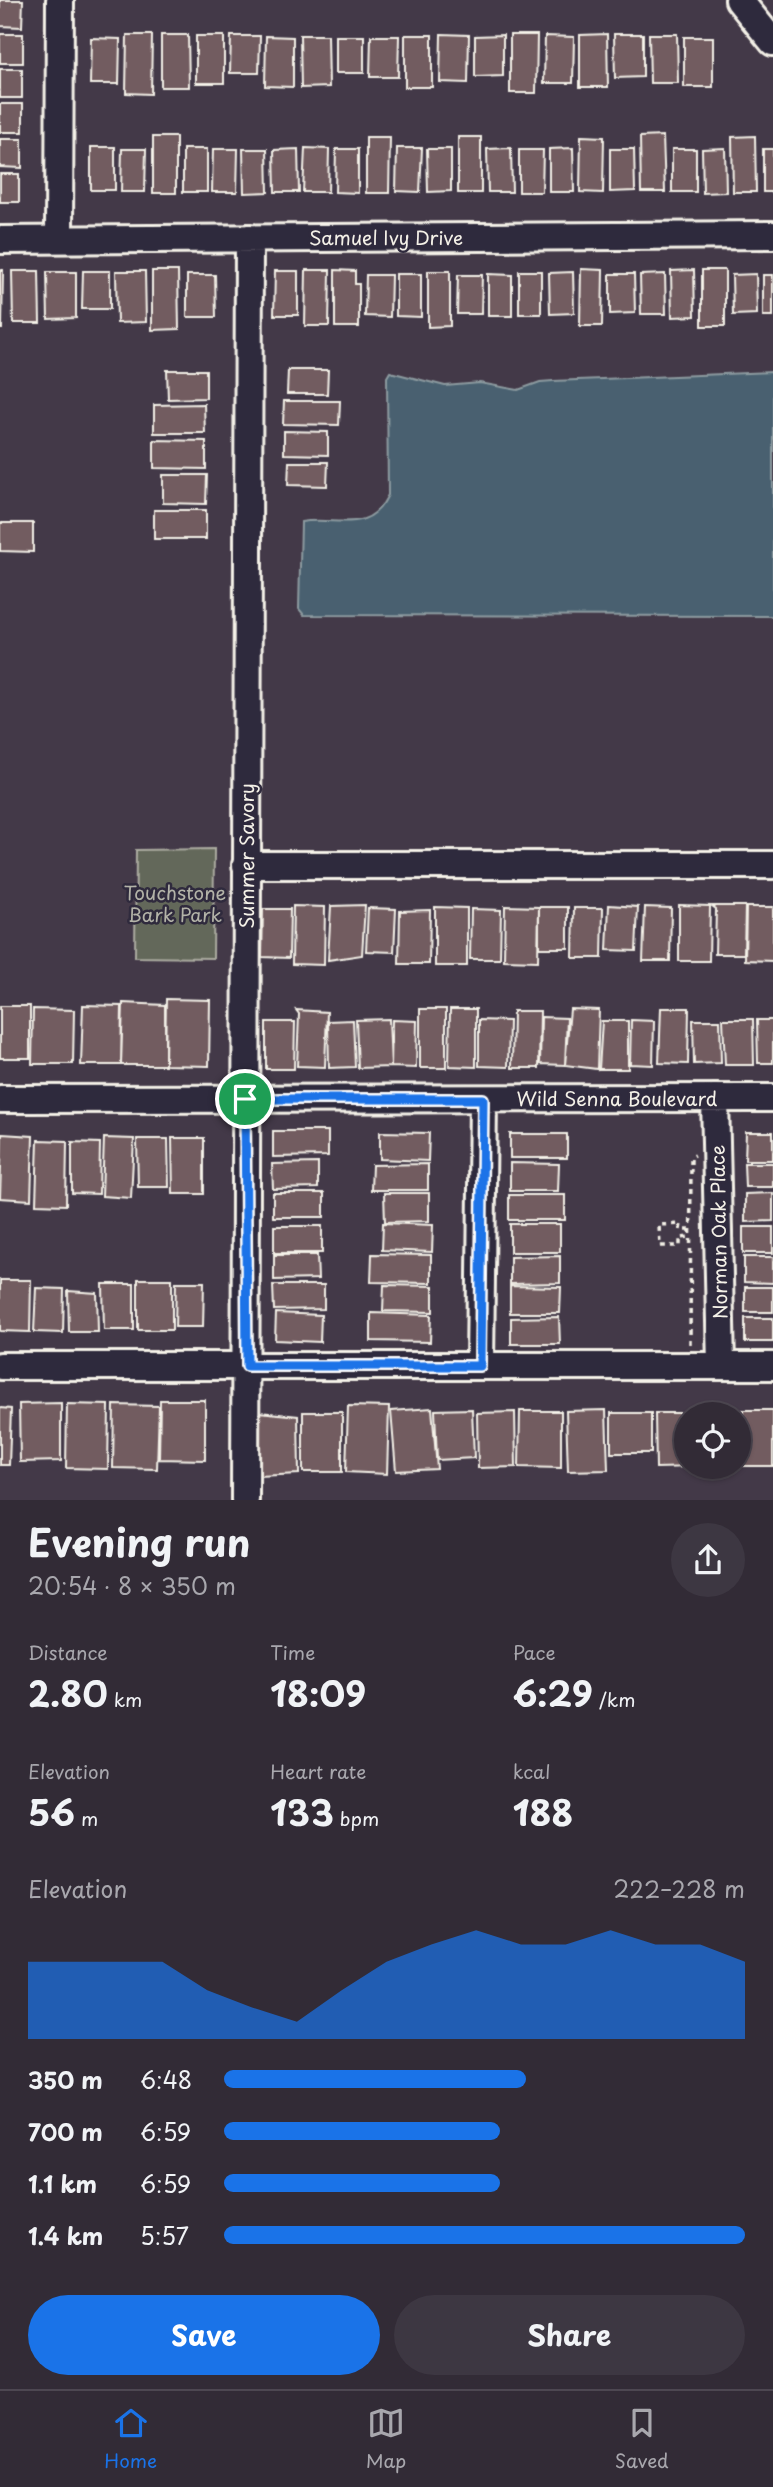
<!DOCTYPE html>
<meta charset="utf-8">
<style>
body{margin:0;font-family:"Playpen Sans",sans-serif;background:#3d3742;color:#f1f3f6;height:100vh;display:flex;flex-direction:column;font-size:26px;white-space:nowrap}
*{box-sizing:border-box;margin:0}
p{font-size:23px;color:#a8a7ad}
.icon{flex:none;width:38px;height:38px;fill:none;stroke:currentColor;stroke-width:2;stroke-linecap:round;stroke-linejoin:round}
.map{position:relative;height:1500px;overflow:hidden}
.panel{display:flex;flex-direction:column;background:#322b36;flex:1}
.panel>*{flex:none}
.buttons{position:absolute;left:674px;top:1402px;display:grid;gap:14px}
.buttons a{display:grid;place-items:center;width:77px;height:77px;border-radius:50%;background:#322b36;box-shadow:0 2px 5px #0004,0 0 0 2px #4d4751;font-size:35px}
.pin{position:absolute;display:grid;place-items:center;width:60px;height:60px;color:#fff;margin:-30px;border:4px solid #fff;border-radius:50%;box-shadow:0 2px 7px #0007}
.round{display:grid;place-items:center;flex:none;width:74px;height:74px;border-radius:37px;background:#3d3742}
.overview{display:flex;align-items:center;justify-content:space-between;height:119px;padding:0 28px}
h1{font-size:38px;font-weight:700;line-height:52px}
.figures{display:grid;grid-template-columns:repeat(3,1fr);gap:10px;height:119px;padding:7px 28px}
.figures div{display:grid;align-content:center}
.figures b{font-size:35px;font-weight:700}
.figures small{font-size:19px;font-weight:400}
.figures p{font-size:19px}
.chart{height:196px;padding:14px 28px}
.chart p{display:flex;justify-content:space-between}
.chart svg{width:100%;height:126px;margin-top:7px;fill:#1a73e8;opacity:.7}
.primary-button{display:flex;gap:14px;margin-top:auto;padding:14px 28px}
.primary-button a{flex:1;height:80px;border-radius:42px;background:#1a73e8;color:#fff;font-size:28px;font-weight:700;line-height:80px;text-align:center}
.primary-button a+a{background:#3d3742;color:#f1f3f6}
ul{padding:0 28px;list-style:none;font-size:23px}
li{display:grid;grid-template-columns:112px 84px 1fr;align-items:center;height:52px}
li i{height:18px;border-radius:9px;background:#1a73e8}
.tabs{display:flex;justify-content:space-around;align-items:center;height:98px;border-top:2px solid #4d4751;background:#322b36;font-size:19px;color:#a8a7ad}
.tabs a{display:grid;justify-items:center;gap:4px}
.tabs .current{color:#1a73e8}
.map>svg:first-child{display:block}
</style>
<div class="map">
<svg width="773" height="1500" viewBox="0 0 773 1500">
<rect width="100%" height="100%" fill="#433948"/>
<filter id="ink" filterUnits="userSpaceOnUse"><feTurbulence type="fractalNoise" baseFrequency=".0143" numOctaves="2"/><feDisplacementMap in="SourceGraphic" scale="14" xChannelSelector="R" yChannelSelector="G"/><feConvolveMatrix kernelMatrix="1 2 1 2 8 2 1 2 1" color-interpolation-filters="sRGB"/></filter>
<g filter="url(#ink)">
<path fill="#63675a" stroke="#acaca1" stroke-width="2" d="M 214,849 L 213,958 L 135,957 L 136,850 Z"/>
<path fill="#486170" stroke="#8d9ba0" stroke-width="2" d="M 390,372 L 445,386 L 480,383 L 518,390 L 540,382 L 553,381 L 773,372 L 773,616 L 304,615 L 299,609 L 301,522 C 337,516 368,536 388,495 L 387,377 Z"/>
<path fill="#725b60" stroke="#f4f1e8" stroke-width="2" d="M 0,0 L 23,0 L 22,27 L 0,26 Z
M 0,34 L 23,34 L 23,63 L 0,63 Z
M 441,34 L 469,35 L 468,83 L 440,82 Z
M 607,34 L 608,87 L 580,87 L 580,35 Z
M 614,34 L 643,34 L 643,77 L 615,78 Z
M 649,34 L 677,34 L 678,83 L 650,83 Z
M 127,35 L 152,35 L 151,94 L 126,93 Z
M 161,35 L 188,35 L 189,87 L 161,87 Z
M 300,35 L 328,35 L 329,87 L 301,88 Z
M 405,35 L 432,35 L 432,87 L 405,87 Z
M 503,35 L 503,76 L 475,77 L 475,36 Z
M 510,35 L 537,35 L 536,93 L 510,93 Z
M 196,36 L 224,36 L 224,83 L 196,83 Z
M 231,36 L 260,36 L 259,73 L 230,73 Z
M 266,36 L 293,37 L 293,87 L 265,86 Z
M 336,36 L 364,36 L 364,73 L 336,73 Z
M 371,36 L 399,36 L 398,77 L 370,77 Z
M 545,36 L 574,37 L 573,83 L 544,83 Z
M 684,37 L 713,37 L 713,87 L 684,87 Z
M 91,38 L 120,39 L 119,84 L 90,84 Z
M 0,69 L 22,69 L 22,98 L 0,98 Z
M 0,104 L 23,104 L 23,132 L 0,132 Z
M 581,136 L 604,137 L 603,193 L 580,192 Z
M 663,136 L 665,192 L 641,192 L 640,137 Z
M 755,136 L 756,192 L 733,192 L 732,137 Z
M 153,137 L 176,137 L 176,193 L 153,193 Z
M 366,137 L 390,137 L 389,193 L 366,193 Z
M 458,137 L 481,137 L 481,193 L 458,193 Z
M 0,139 L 22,139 L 22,168 L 0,167 Z
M 91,147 L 115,147 L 115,190 L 91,190 Z
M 305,148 L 329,149 L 328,192 L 303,192 Z
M 397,148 L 422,148 L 420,192 L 396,191 Z
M 511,148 L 512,192 L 488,192 L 487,149 Z
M 573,148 L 574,192 L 549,192 L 549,149 Z
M 725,148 L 726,192 L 703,193 L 702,149 Z
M 122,149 L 146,149 L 145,192 L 121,192 Z
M 183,149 L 207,149 L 207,192 L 183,192 Z
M 213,149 L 238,149 L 237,192 L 212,192 Z
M 243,149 L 267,149 L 268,192 L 244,193 Z
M 298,149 L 299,192 L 275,192 L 274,150 Z
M 336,149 L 358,149 L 358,193 L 335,192 Z
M 427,149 L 451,149 L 451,191 L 428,192 Z
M 610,149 L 634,149 L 635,191 L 610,192 Z
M 672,149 L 696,149 L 696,192 L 672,192 Z
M 763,149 L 773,149 L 773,192 L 763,192 Z
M 519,150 L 543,150 L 542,192 L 519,192 Z
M 0,174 L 19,174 L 19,202 L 0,202 Z
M 581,269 L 603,270 L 602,326 L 580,326 Z
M 0,270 L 3,270 L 2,329 L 0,329 Z
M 306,270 L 330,270 L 329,326 L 305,326 Z
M 335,270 L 355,271 L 355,284 L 359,284 L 359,327 L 335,327 Z
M 694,270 L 695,316 L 672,317 L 671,271 Z
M 702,270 L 725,270 L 725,326 L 702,326 Z
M 12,271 L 39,271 L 40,323 L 13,323 Z
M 83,271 L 110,271 L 110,309 L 82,309 Z
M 116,271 L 145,271 L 146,322 L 117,323 Z
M 152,271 L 178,271 L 179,329 L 152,330 Z
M 275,271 L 298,271 L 298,315 L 274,315 Z
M 428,271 L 450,271 L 450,326 L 428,327 Z
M 519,271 L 541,271 L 541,314 L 519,314 Z
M 47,272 L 76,272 L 76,318 L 48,319 Z
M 573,272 L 574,313 L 550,314 L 549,273 Z
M 396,274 L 421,274 L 421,317 L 396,316 Z
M 488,274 L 512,275 L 512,316 L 488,316 Z
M 610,274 L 634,274 L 635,313 L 610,314 Z
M 665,274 L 666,314 L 641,314 L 640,275 Z
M 756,274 L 757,314 L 733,315 L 732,275 Z
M 187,275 L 215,275 L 216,317 L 187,317 Z
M 366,275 L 391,275 L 390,317 L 365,316 Z
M 458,275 L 482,275 L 481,314 L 457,314 Z
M 763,275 L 773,275 L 773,316 L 763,316 Z
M 167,370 L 206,370 L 206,398 L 168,399 Z
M 288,370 L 328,370 L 327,394 L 287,394 Z
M 284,401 L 340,401 L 339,425 L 283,424 Z
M 204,404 L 205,433 L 154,433 L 154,405 Z
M 284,431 L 328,432 L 328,455 L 284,454 Z
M 154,440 L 206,441 L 206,469 L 154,468 Z
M 289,462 L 328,462 L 327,486 L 288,485 Z
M 163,475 L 207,475 L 206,504 L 163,503 Z
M 154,510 L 206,510 L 206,539 L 154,539 Z
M 0,523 L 33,523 L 33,552 L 0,551 Z
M 365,905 L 362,955 L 328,960 L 331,906 Z
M 609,905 L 638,907 L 636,951 L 607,950 Z
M 679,905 L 710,906 L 709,961 L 679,961 Z
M 293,906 L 325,907 L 324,965 L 292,964 Z
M 505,906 L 539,907 L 538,961 L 504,960 Z
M 712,906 L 745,906 L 744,954 L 715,954 L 716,909 Z
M 435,907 L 467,908 L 467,966 L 435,966 Z
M 539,907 L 568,907 L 568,948 L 539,948 Z
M 645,907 L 671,908 L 670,961 L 643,961 Z
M 746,907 L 773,907 L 773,961 L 745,960 Z
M 368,908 L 396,909 L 394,952 L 366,951 Z
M 574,908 L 603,908 L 602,958 L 573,958 Z
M 263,909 L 290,909 L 289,958 L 262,957 Z
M 471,909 L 501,910 L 500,959 L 470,959 Z
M 430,910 L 429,964 L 399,964 L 400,911 Z
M 166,999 L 210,1000 L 209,1066 L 165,1065 Z
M 123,1003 L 165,1005 L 165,1065 L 121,1065 Z
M 83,1005 L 122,1006 L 121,1065 L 81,1065 Z
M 0,1006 L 30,1006 L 30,1058 L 0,1058 Z
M 661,1008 L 689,1008 L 688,1064 L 659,1063 Z
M 33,1009 L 74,1010 L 73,1064 L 32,1064 Z
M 420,1009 L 446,1009 L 446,1068 L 420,1068 Z
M 450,1009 L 476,1009 L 476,1067 L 449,1066 Z
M 570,1009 L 599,1010 L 597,1069 L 565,1065 Z
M 296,1010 L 327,1012 L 325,1067 L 297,1066 L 299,1014 Z
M 513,1011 L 540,1011 L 539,1068 L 512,1068 Z
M 541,1017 L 567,1018 L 565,1065 L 540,1064 Z
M 389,1019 L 391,1067 L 358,1068 L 356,1020 Z
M 723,1019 L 753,1019 L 754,1065 L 725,1065 Z
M 353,1020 L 355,1067 L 329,1068 L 328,1021 Z
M 392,1020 L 417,1021 L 416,1068 L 391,1067 Z
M 479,1020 L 509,1021 L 508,1067 L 479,1066 Z
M 631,1020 L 654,1021 L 653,1065 L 630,1064 Z
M 693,1020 L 720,1020 L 721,1063 L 694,1064 Z
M 757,1020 L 773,1020 L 773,1063 L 758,1063 Z
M 602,1021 L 628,1021 L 628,1069 L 599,1069 Z
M 266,1022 L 295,1022 L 294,1069 L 266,1069 Z
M 273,1131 L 328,1131 L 328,1156 L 273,1157 Z
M 380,1132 L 429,1133 L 428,1161 L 380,1159 Z
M 746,1132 L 773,1132 L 773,1160 L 745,1160 Z
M 2,1134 L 33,1136 L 31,1200 L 0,1198 Z
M 510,1134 L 567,1134 L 567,1158 L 510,1158 Z
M 104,1138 L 134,1139 L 131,1198 L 102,1196 Z
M 172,1138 L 204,1138 L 204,1194 L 173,1194 Z
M 137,1139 L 168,1139 L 169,1187 L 138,1187 Z
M 38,1140 L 67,1141 L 66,1205 L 36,1204 Z
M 72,1142 L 100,1143 L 99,1194 L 72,1193 Z
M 318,1163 L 318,1188 L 273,1189 L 272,1164 Z
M 510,1163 L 559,1164 L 558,1191 L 510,1191 Z
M 744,1163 L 773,1163 L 773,1187 L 745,1187 Z
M 428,1164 L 428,1190 L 371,1190 L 372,1165 Z
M 273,1193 L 324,1193 L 324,1217 L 273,1217 Z
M 384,1193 L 429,1193 L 429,1221 L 385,1222 Z
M 773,1193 L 773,1221 L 745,1222 L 745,1194 Z
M 509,1195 L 565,1195 L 565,1220 L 509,1220 Z
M 383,1223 L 433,1225 L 432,1252 L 382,1250 Z
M 510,1224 L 560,1224 L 560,1252 L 510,1252 Z
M 274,1226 L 322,1226 L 322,1253 L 274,1253 Z
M 743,1227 L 773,1227 L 773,1253 L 743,1253 Z
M 372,1254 L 431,1255 L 431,1283 L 371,1282 Z
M 274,1255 L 317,1255 L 318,1279 L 274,1280 Z
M 560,1256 L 560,1283 L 510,1284 L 510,1257 Z
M 744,1257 L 773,1257 L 773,1283 L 744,1282 Z
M 138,1279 L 172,1279 L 172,1330 L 138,1330 Z
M 0,1280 L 31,1280 L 30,1332 L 0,1331 Z
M 176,1282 L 204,1282 L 203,1327 L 175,1327 Z
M 103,1284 L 134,1284 L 134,1330 L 104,1330 Z
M 273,1285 L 324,1285 L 324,1309 L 274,1310 Z
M 384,1285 L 433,1286 L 433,1312 L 383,1311 Z
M 510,1286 L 561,1287 L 560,1313 L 510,1313 Z
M 745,1287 L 773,1287 L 773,1312 L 745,1312 Z
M 36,1288 L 64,1289 L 63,1333 L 34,1332 Z
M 68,1291 L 97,1293 L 98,1332 L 69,1332 Z
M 276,1313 L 321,1315 L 320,1342 L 275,1340 Z
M 371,1313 L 431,1315 L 430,1342 L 371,1341 Z
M 559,1317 L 560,1344 L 511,1344 L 511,1318 Z
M 745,1318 L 773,1318 L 773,1342 L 745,1342 Z
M 160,1400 L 205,1400 L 205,1460 L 159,1459 Z
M 61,1403 L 61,1461 L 20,1462 L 19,1404 Z
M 67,1404 L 109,1405 L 108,1469 L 66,1468 Z
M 114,1405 L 159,1406 L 157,1469 L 113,1468 Z
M 348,1406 L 389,1407 L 387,1474 L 346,1472 Z
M 0,1408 L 11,1409 L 9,1465 L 0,1465 Z
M 432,1408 L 437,1469 L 396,1471 L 391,1411 Z
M 472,1409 L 474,1458 L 437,1460 L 435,1410 Z
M 606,1410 L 608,1470 L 568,1471 L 566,1411 Z
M 743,1410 L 773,1410 L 773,1466 L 743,1466 Z
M 520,1411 L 561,1411 L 561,1468 L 519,1467 Z
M 700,1411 L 740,1412 L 739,1467 L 700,1467 L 738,1466 L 738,1414 L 700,1414 Z
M 259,1412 L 298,1416 L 299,1474 L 259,1476 Z
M 303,1412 L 342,1412 L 342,1472 L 303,1472 Z
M 515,1412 L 516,1467 L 478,1468 L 477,1413 Z
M 611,1413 L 651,1413 L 651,1453 L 611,1453 Z
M 655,1413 L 694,1413 L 686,1414 L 686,1466 L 695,1467 L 656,1468 Z"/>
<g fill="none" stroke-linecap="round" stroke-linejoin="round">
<defs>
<path id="minor" d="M 739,0 L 773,42
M 59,239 L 60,0
M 0,240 L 773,235
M 246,865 L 773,865
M 715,1098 L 721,1366
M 0,1099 L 773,1098
M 0,1366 L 773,1366
M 480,1366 L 483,1099
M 245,1500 L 249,238"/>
</defs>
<use href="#minor" stroke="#f4f1e8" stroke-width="32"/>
<path stroke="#f4f1e8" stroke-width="3.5" stroke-dasharray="5 5" stroke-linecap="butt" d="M 690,1230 L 680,1230 L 681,1224 L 659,1225 L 660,1246 L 680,1246 L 680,1238 L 690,1237
M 690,1344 L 691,1157 L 695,1155"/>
<use href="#minor" stroke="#2f2a3d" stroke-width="26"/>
</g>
</g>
<g fill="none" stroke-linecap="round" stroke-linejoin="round" filter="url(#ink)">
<defs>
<path id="route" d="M 245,1099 L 483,1099 L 480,1366 L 247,1366 Z"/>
</defs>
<use href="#route" stroke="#fff" stroke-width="14"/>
<use href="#route" stroke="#1a73e8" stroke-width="9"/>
</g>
<g text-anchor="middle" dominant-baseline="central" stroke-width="5" stroke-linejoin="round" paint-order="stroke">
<g font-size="19" fill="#f4f1e8" stroke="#2f2a3d">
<text x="386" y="237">Samuel Ivy Drive</text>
<text transform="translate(246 856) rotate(-90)">Summer Savory</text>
<text x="617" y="1098">Wild Senna Boulevard</text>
<text transform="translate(718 1232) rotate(-91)">Norman Oak Place</text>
</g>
<g font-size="19" fill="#b3b3a8" stroke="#2f2a3d">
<text x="175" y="892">Touchstone<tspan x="175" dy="22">Bark Park</tspan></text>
</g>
</g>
</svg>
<div class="buttons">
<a><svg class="icon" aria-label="locate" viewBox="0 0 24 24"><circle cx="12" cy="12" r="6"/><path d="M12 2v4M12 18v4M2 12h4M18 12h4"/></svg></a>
</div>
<div class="pin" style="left:245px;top:1099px;background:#1e9e55"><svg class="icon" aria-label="arrive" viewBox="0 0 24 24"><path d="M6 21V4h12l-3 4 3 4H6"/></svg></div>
</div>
<section class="panel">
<div class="overview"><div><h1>Evening run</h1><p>20:54 · 8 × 350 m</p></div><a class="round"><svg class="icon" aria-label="share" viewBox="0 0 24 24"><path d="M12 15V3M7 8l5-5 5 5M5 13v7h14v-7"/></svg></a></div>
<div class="figures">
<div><p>Distance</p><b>2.80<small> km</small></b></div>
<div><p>Time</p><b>18:09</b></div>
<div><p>Pace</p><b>6:29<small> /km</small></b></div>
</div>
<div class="figures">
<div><p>Elevation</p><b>56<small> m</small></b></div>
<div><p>Heart rate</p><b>133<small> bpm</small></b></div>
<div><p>kcal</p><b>188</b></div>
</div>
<div class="chart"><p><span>Elevation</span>222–228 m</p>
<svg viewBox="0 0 160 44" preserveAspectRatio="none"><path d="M0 44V17L10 17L20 17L30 17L40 27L50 33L60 38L70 27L80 17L90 11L100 6L110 11L120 11L130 6L140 11L150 11L160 17V44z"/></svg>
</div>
<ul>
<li><b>350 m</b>6:48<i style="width:58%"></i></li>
<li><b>700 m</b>6:59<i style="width:53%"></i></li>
<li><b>1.1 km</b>6:59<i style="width:53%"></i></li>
<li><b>1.4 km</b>5:57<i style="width:100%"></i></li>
</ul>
<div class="primary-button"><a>Save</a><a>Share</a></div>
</section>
<nav class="tabs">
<a class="current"><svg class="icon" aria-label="home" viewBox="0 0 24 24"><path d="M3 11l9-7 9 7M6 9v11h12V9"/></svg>Home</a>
<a><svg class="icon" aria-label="map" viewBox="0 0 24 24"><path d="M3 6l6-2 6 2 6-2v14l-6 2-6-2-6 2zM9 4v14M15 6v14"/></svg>Map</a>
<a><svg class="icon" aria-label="saved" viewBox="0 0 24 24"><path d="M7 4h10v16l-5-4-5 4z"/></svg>Saved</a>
</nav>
